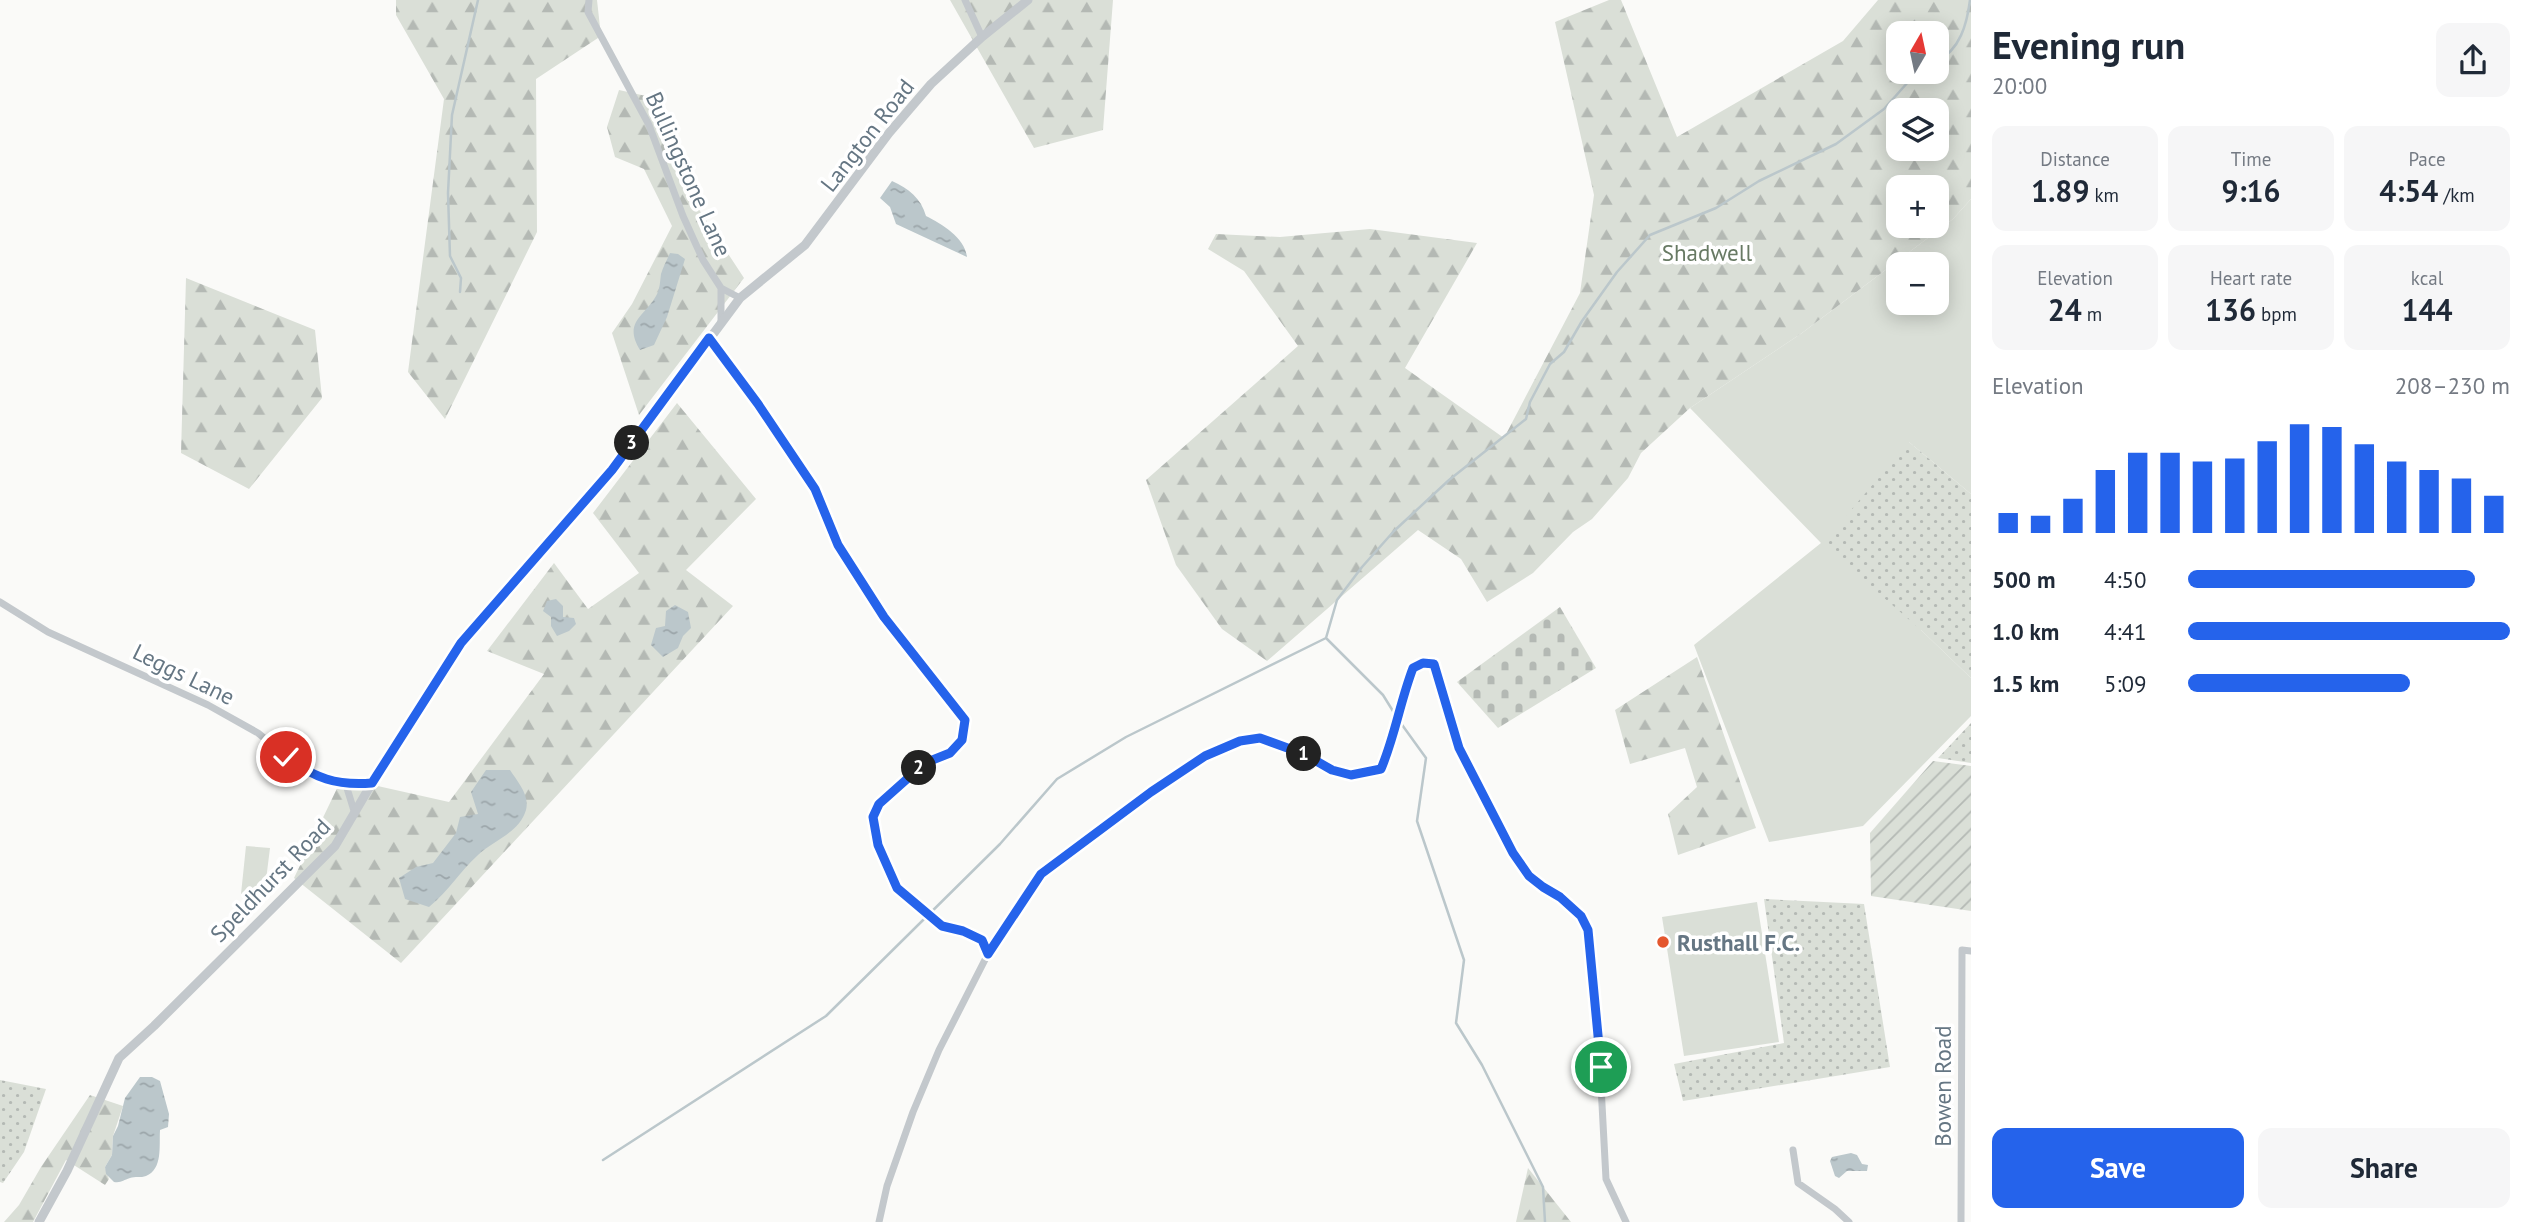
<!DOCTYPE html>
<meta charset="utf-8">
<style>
body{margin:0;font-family:"PT Sans",sans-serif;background:#f6f6f7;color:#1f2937;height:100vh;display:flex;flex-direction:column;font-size:26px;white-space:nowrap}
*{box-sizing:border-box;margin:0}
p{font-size:23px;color:#747a83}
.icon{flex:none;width:38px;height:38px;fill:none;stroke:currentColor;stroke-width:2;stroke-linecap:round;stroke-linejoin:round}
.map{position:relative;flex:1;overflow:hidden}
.side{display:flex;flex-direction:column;background:#fff;width:560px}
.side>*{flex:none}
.needle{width:46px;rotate:9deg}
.fabs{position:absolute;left:1886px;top:21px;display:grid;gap:14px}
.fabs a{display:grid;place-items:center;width:63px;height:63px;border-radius:14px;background:#fff;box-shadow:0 4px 18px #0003;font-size:35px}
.pin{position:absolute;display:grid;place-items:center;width:60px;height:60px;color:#fff;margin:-30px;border:4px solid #fff;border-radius:50%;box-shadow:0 2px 7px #0007}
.km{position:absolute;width:35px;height:35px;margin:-18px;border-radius:50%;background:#222;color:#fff;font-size:19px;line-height:35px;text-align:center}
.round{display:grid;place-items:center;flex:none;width:74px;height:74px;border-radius:14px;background:#f6f6f7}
.headline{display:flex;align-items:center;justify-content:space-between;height:119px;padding:0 21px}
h1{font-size:38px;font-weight:800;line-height:52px}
.metrics{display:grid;grid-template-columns:repeat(3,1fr);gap:10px;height:119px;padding:7px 21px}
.metrics div{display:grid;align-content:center;border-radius:14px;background:#f6f6f7;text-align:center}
.metrics b{font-size:30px;font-weight:800}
.metrics small{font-size:19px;font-weight:400}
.metrics p{font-size:19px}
.chart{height:196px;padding:14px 21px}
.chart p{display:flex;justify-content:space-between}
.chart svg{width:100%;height:126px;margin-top:7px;stroke:#2563eb;stroke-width:6}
.button{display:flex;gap:14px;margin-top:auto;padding:14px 21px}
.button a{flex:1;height:80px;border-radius:14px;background:#2563eb;color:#fff;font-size:28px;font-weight:800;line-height:80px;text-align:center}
.button a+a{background:#f6f6f7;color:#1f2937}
ul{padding:0 21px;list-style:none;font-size:23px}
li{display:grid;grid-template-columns:112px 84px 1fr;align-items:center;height:52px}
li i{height:18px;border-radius:9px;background:#2563eb}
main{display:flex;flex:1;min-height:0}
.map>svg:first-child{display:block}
</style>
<main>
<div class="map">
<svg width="1971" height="1222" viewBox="0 0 1971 1222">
<defs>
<pattern id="forest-firs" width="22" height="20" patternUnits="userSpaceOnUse" patternTransform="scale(1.75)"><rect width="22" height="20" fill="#dadfd7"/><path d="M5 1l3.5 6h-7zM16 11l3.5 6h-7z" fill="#b4b9b4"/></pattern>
<pattern id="cemetery-stones" width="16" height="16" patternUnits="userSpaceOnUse" patternTransform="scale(1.75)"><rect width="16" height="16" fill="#dadfd7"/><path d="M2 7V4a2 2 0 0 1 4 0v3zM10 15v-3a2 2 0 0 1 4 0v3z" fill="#b4b9b4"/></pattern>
<pattern id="park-dots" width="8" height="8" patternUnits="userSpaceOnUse" patternTransform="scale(1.75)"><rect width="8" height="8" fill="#dadfd7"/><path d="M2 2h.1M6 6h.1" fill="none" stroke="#b4b9b4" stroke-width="1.8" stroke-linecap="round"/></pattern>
<pattern id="garden-furrows" width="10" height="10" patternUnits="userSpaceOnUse" patternTransform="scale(1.75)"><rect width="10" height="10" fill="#dadfd7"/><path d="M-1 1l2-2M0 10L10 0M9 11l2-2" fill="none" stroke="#b4b9b4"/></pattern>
<pattern id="water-ripples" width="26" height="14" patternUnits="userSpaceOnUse" patternTransform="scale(1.75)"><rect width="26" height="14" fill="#bbc7cb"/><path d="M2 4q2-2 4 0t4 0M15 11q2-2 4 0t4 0" fill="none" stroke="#9ca6aa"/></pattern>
</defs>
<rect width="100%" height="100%" fill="#fafaf8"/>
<path fill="#dadfd7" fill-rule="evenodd" d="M 1971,199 L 1971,494 L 1909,442 L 1921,630 L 1971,678 L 1971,716 L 1863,826 L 1769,842 L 1694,645 L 1821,543 L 1690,408 L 1802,333 L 1953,219 ZM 1899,264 L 1937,264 L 1937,303 L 1899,303 Z
M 246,846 L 270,848 L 264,896 L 241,894 Z
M 1757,902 L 1779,1042 L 1684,1056 L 1662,917 Z"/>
<path fill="url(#forest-firs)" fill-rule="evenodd" d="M 396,0 L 597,0 L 601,36 L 536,79 L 537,232 L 445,419 L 408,372 L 444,99 L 396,15 Z
M 950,0 L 1113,0 L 1103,130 L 1034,148 Z
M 1609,0 L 1621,0 L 1677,137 L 1843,41 L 1878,0 L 1971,0 L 1971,199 L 1953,219 L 1802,333 L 1690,408 L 1641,453 L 1628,478 L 1592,519 L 1573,532 L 1533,573 L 1487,602 L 1461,559 L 1418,530 L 1267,661 L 1222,629 L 1176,565 L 1146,480 L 1298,346 L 1244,271 L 1208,249 L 1216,234 L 1280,237 L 1370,229 L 1477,243 L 1405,368 L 1504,438 L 1580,293 L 1594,195 L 1555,22 ZM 1899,33 L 1937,33 L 1937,72 L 1899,72 ZM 1899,110 L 1937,110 L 1937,149 L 1899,149 ZM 1937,187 L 1937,226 L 1899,226 L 1899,187 Z
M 619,90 L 655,98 L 677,176 L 744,278 L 639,415 L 612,333 L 632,304 L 672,226 L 644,169 L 615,157 L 607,127 Z
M 186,278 L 315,330 L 322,398 L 249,489 L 181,453 Z
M 677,403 L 756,499 L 686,570 L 733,606 L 401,963 L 294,878 L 342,778 L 449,802 L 544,674 L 487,651 L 554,563 L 588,609 L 639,573 L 593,513 Z
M 1697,657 L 1756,828 L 1678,855 L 1668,814 L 1697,787 L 1685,748 L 1630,764 L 1615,710 Z
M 90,1095 L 123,1106 L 113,1136 L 112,1155 L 105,1167 L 109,1179 L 105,1185 L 66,1160 L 33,1222 L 4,1222 L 19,1205 L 41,1167 Z
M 1528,1168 L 1571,1222 L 1516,1222 Z"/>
<path fill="url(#cemetery-stones)" d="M 1560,607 L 1596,668 L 1498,728 L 1457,682 Z"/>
<path fill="url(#park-dots)" d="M 1909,442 L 1971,494 L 1971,678 L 1921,630 L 1822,544 Z
M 1971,723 L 1971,763 L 1938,758 Z
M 1764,899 L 1864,904 L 1890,1067 L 1683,1101 L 1674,1064 L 1784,1043 Z
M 0,1080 L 46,1089 L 24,1152 L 3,1183 L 0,1182 Z"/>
<path fill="url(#garden-furrows)" d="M 1933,761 L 1971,766 L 1971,911 L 1871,896 L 1870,833 Z"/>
<path fill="url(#water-ripples)" d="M 892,181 C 909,189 921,198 926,216 C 942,224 965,238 967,257 L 896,224 L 890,207 L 880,198 Z
M 670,253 L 678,254 L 685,259 L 667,317 L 654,345 L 640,350 C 623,322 644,317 656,296 C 660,290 660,281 661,274 C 663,267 667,260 670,253 Z
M 556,599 L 563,606 L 563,617 L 574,618 L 576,624 L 569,631 L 557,636 L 551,626 L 551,617 L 543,611 L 547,601 Z
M 675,605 L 688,612 L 691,628 L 683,636 L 678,648 L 663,657 L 651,645 L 656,628 L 665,626 L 666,611 Z
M 486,770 L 510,770 C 517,781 530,795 526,810 C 519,833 494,840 478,855 C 459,872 450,890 429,907 L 405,899 L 399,878 L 416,867 L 433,863 L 456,833 L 460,817 L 478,814 L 471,792 Z
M 140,1077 L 152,1077 L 160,1081 L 169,1114 L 168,1127 L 160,1130 C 159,1146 163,1169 146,1176 C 141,1178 135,1176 130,1178 C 123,1180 122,1183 114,1182 L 106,1174 L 105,1167 L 112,1155 L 113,1136 L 118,1126 L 125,1098 Z
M 1851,1153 L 1857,1155 L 1862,1164 L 1868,1165 L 1867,1171 L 1847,1171 L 1839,1178 L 1835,1176 L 1830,1161 L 1832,1157 Z"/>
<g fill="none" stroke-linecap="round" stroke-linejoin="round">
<path stroke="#bbc7cb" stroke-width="2.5" d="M 1937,61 C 1960,50 1967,24 1970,0
M 460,292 L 461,278 L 450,256 L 448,193 L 452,115 L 478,0
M 1326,638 L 1337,600 L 1362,567 L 1394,531 L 1449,480 L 1526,419 L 1530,402 L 1550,364 L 1564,352 L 1582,321 L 1617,272 L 1650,235 L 1716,208 L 1759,181 L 1836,144 L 1884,109 L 1917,72
M 1400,722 L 1426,758 L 1417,821 L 1464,960 L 1456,1023 L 1482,1065 L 1543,1187 L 1545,1222
M 603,1160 L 826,1016 L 1000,844 L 1057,779 L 1126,737 L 1326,638 L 1383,695 L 1396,716"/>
<path stroke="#c3c8cc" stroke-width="7" d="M 589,0 L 588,12 L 649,125 L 683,216 L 703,260 L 721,288 L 740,298
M 965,0 L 982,37
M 721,288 L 721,322
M 709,338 L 758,404 L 815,489 L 838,545 L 884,617 L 965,721 L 962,740 L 950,753 L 925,763 L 879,804 L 873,817 L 878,845 L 897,888 L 942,926 L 963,931 L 982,940 L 988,954
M 0,602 L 48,632 L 208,705 L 258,733 L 303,770 L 346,785 L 372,783
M 346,785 L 355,814
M 1793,1150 L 1798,1183 L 1835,1209 L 1849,1222
M 879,1222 L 887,1186 L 913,1112 L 939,1050 L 993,944 L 1041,874 L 1151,792 L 1205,756 L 1240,741 L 1260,739 L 1304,754 L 1332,770 L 1351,775 L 1380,769 C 1395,736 1401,702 1413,668 L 1423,663 L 1434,664 L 1459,748 L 1513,853 L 1529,876 L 1543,887 L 1560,897 L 1581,916 L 1588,930 L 1600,1067 L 1606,1179 L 1626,1222
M 1961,1222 L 1962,950 L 1971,951"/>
<path stroke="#c3c8cc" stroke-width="9" d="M 39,1222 L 67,1171 L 119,1058 L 154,1026 L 335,846 L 372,783 L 461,643 L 612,470 L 740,298 L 805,245 L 889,133 L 931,84 L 982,37 L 1028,0"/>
</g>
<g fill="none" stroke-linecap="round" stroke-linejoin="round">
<defs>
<path id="route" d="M 286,757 C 315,778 336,786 372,783 L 461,643 L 612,470 L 709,338 L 758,404 L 815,489 L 838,545 L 884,617 L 965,720 L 962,740 L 950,753 L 925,763 L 879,804 L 873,817 L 878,845 L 897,888 L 942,926 L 963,931 L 982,940 L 988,954 L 1041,874 L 1151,792 L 1205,756 L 1240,741 L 1260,738 L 1304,754 L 1332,770 L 1351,775 L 1381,769 C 1395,736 1400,702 1413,668 L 1423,663 L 1434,664 L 1459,748 L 1513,853 L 1529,876 L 1543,887 L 1560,897 L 1581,916 L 1588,930 L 1601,1067"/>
</defs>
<use href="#route" stroke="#fff" stroke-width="14"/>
<use href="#route" stroke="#2563eb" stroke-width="9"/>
</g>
<circle fill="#e4572e" stroke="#fff" stroke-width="2.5" cx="1663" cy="942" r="7"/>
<g text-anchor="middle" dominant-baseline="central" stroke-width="7" stroke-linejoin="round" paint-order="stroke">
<g font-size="23" fill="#657683" stroke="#fff">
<text transform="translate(867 135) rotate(-52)">Langton Road</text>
<text transform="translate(689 174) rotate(66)">Bullingstone Lane</text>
<text transform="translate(184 674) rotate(26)">Leggs Lane</text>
<text transform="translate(270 880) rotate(-46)">Speldhurst Road</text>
<text transform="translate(1942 1086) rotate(-90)">Bowen Road</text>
</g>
<g font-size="23" fill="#687a64" stroke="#fff">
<text x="1707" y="252">Shadwell</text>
</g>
<g font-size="23" font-weight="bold" fill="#657683" stroke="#fff" text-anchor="start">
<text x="1677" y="942">Rusthall F.C.</text>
</g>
</g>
</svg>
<div class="fabs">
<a><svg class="needle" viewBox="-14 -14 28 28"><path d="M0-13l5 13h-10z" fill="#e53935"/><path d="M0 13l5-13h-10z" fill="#747a83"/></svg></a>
<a><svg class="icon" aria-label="layers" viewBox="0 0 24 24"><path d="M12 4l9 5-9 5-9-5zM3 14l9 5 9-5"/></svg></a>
<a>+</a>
<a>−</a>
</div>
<div class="pin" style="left:1601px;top:1067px;background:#1e9e55"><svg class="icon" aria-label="arrive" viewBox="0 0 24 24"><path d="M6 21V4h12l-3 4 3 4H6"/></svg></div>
<div class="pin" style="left:286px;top:757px;background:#d93025"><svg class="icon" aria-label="check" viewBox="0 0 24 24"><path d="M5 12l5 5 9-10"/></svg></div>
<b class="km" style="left:1304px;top:754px">1</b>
<b class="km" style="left:919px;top:768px">2</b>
<b class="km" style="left:632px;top:443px">3</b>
</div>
<section class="side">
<div class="headline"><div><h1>Evening run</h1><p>20:00</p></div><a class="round"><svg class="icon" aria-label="share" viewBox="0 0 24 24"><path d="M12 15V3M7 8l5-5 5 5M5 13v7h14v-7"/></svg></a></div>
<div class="metrics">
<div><p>Distance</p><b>1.89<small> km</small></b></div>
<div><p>Time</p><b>9:16</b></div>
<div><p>Pace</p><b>4:54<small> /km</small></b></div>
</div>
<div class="metrics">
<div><p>Elevation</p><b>24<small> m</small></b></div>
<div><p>Heart rate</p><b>136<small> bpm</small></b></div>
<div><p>kcal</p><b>144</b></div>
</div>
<div class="chart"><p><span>Elevation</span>208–230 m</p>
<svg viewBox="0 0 160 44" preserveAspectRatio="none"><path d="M5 44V37M15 44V38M25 44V32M35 44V22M45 44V16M55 44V16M65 44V19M75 44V18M85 44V12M95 44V6M105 44V7M115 44V13M125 44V19M135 44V22M145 44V25M155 44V31"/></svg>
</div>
<ul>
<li><b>500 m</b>4:50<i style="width:89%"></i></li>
<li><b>1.0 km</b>4:41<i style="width:100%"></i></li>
<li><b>1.5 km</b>5:09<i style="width:69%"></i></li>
</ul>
<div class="button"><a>Save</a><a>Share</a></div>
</section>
</main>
